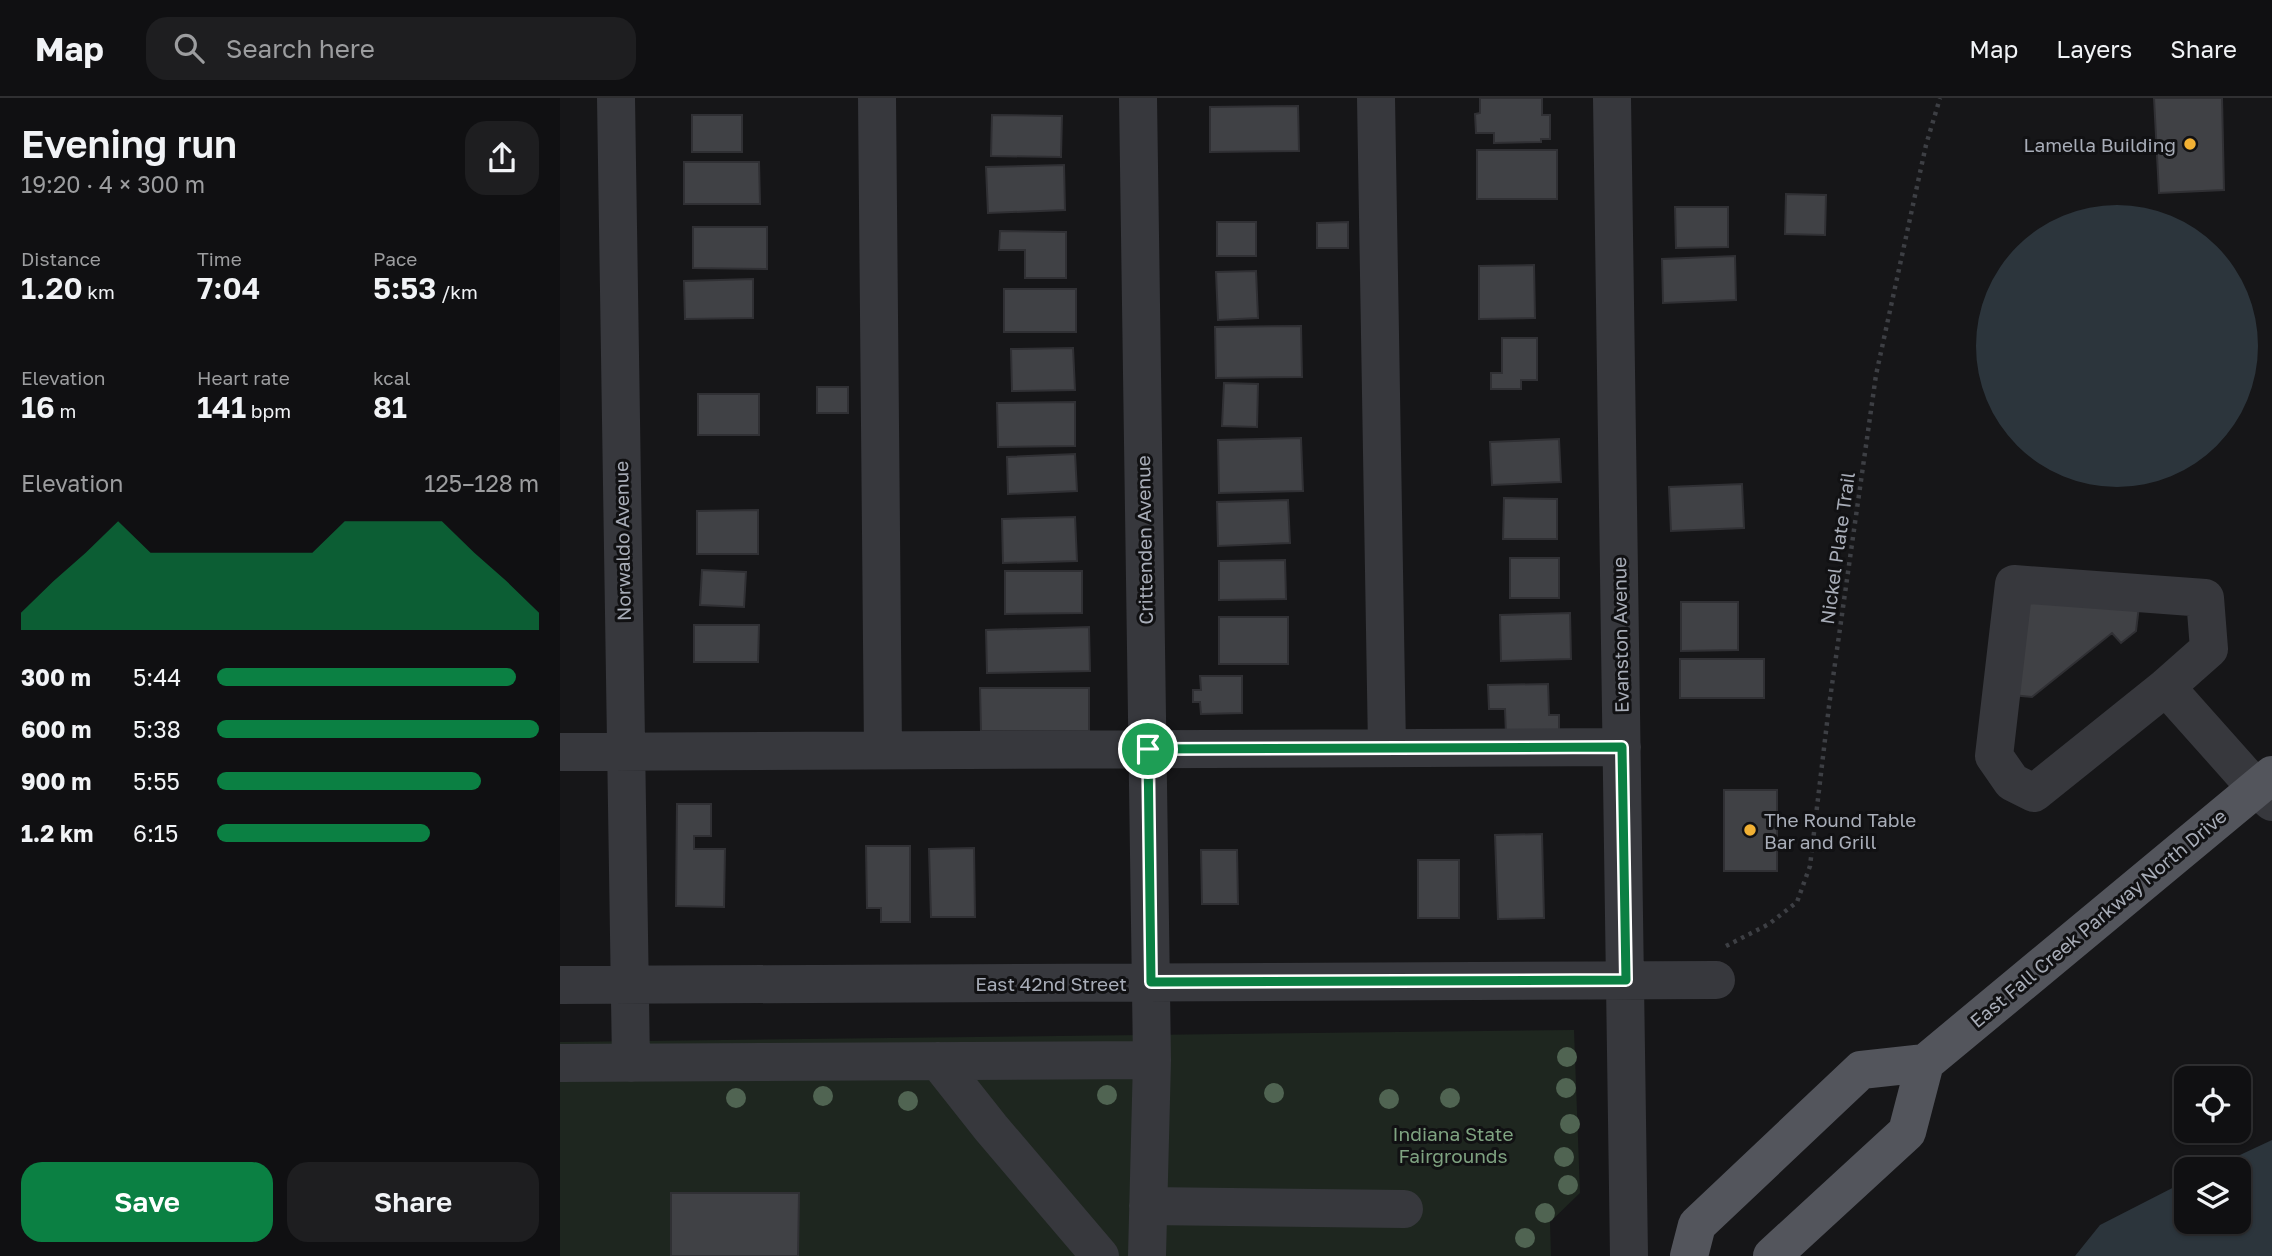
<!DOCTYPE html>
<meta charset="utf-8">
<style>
body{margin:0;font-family:"Golos Text",sans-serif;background:#1e1e20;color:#f1f3f6;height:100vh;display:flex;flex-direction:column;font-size:26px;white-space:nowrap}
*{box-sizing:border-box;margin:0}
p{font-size:23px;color:#9c9d9f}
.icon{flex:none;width:38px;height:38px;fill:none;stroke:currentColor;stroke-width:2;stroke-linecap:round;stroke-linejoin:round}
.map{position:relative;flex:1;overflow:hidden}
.side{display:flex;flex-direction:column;background:#101012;width:560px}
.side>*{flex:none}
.fabs{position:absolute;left:1614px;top:968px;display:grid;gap:14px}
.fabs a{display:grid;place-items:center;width:77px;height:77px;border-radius:14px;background:#101012;box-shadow:0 2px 5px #0004,0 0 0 2px #303032;font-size:35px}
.pin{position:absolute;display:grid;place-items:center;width:60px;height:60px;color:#fff;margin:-30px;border:4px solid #fff;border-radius:50%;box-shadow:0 2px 7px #0007}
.round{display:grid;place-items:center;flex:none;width:74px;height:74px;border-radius:21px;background:#1e1e20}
.summary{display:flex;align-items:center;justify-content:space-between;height:119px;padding:0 21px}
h1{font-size:38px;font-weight:600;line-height:52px}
.metrics{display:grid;grid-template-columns:repeat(3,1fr);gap:10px;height:119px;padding:7px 21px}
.metrics div{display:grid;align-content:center}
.metrics b{font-size:30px;font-weight:600}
.metrics small{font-size:19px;font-weight:400}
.metrics p{font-size:19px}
.chart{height:196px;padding:14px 21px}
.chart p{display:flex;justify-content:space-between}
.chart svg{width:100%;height:126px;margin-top:7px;fill:#0b8043;opacity:.7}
.cta{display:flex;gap:14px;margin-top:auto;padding:14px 21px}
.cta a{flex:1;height:80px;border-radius:21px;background:#0b8043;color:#fff;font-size:28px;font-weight:600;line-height:80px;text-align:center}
.cta a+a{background:#1e1e20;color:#f1f3f6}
ul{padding:0 21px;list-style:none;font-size:23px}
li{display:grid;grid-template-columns:112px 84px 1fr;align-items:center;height:52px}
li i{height:18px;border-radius:9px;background:#0b8043}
header{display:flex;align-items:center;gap:42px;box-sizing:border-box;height:98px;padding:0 35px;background:#101012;border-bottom:2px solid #303032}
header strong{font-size:33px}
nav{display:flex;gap:38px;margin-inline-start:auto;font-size:24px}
.search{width:490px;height:63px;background:#1e1e20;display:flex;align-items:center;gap:18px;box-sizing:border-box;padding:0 24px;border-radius:21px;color:#9c9d9f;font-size:26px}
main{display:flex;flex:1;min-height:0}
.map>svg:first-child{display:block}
</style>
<header>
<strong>Map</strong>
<div class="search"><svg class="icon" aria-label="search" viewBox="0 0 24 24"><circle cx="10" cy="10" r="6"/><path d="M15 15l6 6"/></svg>Search here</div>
<nav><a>Map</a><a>Layers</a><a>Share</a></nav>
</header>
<main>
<section class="side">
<div class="summary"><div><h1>Evening run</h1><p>19:20 · 4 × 300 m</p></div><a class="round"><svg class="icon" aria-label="share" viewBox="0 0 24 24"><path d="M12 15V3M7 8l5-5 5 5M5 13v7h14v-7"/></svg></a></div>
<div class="metrics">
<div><p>Distance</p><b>1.20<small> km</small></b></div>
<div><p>Time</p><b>7:04</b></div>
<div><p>Pace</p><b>5:53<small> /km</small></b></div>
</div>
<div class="metrics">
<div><p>Elevation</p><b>16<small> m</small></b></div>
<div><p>Heart rate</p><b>141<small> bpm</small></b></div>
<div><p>kcal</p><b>81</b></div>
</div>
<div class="chart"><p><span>Elevation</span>125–128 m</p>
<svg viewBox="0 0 160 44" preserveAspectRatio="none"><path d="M0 44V38L10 27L20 17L30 6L40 17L50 17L60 17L70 17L80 17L90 17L100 6L110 6L120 6L130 6L140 17L150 27L160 38V44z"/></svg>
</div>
<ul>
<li><b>300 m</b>5:44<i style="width:93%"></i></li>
<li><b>600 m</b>5:38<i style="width:100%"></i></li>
<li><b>900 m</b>5:55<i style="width:82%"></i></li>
<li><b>1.2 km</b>6:15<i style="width:66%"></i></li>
</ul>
<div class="cta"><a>Save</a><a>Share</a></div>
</section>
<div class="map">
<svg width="1712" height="1158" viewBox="0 0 1712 1158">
<rect width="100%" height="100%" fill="#161618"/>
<path fill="#1e261f" d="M 1014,932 L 1020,1095 L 990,1124 L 991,1158 L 0,1158 L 0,944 Z"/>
<path fill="#2c353c" d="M1416 248a141 141 0 1 1 282 0a141 141 0 1 1-282 0Z
M 1712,1042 L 1712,1158 L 1515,1158 L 1540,1127 L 1626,1083 L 1626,1124 L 1678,1124 L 1678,1071 L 1650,1071 Z"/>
<path fill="#404145" stroke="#303034" stroke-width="2" d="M 920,0 L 982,0 L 982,17 L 990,17 L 990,41 L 981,41 L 981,44 L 934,45 L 934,35 L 916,35 L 915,16 L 920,15 Z
M 1594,0 L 1662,0 L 1664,92 L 1599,95 Z
M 738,8 L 739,53 L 650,54 L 650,9 Z
M 132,17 L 182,17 L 182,54 L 132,54 Z
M 432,17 L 502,18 L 501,59 L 431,58 Z
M 917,52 L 997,52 L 997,101 L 917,101 Z
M 124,64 L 199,64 L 200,106 L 124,106 Z
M 504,67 L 505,112 L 428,115 L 426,69 Z
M 1226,96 L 1266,97 L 1265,137 L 1225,136 Z
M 1115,109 L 1168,109 L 1168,149 L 1116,150 Z
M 657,124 L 696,124 L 696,158 L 657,158 Z
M 788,124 L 788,150 L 757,150 L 757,125 Z
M 133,129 L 207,129 L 207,171 L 133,170 Z
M 440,133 L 506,134 L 506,180 L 465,180 L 465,152 L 439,152 Z
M 1175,158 L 1176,202 L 1103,205 L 1102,161 Z
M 974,167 L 975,220 L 919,221 L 919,168 Z
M 696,173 L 698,220 L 658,222 L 656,174 Z
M 193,181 L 193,220 L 125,221 L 124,183 Z
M 444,191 L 516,191 L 516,234 L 444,234 Z
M 741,228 L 742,279 L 656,280 L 655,229 Z
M 942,240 L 977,240 L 977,282 L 961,282 L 961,291 L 931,291 L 931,275 L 942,275 Z
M 513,250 L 515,292 L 452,293 L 451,251 Z
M 664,285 L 698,286 L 697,329 L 662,328 Z
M 257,289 L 288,289 L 288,315 L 257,315 Z
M 138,296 L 199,296 L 199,337 L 138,337 Z
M 515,304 L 515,348 L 438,349 L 437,305 Z
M 741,340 L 743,393 L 659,395 L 658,342 Z
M 999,341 L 1001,384 L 932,387 L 930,344 Z
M 515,356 L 517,393 L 448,396 L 447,359 Z
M 1182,386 L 1184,430 L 1111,433 L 1109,389 Z
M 944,400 L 997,401 L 997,441 L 943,441 Z
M 728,402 L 730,445 L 658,448 L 657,404 Z
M 198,412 L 198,456 L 137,456 L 137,413 Z
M 515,419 L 517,463 L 443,465 L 442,421 Z
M 950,460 L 999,460 L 999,500 L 950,500 Z
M 725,462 L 726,501 L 659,502 L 659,463 Z
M 142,472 L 186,474 L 184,509 L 140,507 Z
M 445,473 L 522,473 L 522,515 L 445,516 Z
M 1462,498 L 1579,508 L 1576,533 L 1561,545 L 1552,535 L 1472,599 L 1452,597 Z
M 1121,504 L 1178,504 L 1178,552 L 1121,553 Z
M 1010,515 L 1011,561 L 941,563 L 940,517 Z
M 659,519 L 728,519 L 728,566 L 659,566 Z
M 134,527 L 199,527 L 198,564 L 134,564 Z
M 529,529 L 530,573 L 427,575 L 426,532 Z
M 1120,561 L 1204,561 L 1204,600 L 1120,600 Z
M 640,578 L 682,578 L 682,615 L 641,616 L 640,604 L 633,604 L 633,592 L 641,592 Z
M 988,586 L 989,617 L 999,617 L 999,636 L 946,637 L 945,611 L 929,611 L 928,587 Z
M 420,590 L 529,590 L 529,633 L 421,633 Z
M 1164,692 L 1217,692 L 1217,773 L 1164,773 Z
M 117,706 L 151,706 L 151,738 L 134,738 L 134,751 L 165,751 L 164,809 L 116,808 Z
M 982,736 L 984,820 L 938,821 L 935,737 Z
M 306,748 L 350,748 L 350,824 L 321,824 L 321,810 L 307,810 Z
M 414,750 L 415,819 L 371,819 L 369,751 Z
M 641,752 L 677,752 L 678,806 L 642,806 Z
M 858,762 L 899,762 L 899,820 L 858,820 Z
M 111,1095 L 239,1095 L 238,1158 L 111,1158 Z"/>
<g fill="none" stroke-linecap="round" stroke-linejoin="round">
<path stroke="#3d3f44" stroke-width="4.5" stroke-dasharray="3.5 5" stroke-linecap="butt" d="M 1166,848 L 1209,826 L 1237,804 L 1250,768 L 1269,608 L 1316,277 L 1366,47 L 1380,0"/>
<path stroke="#37383d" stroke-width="38" d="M 56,0 L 71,965
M 317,0 L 323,652
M 578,0 L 592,962 L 587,1158
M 816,0 L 827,650
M 1052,0 L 1069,1158
M 1606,589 L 1649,551 L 1645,500 L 1454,486 L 1434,658 L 1452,684 L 1474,695 L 1606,589 L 1696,690 L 1712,704
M 0,654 L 1062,649
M 0,887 L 1156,882
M 378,963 L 431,1030 L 540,1158
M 0,965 L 592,962
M 588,1108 L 844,1111"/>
<path stroke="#53555c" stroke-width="38" d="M 1129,1158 L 1137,1127 L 1301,972 L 1365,965 L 1712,677
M 1212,1158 L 1347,1034 L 1365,965"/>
</g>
<g fill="#506452">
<circle cx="1007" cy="959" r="10"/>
<circle cx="1006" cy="990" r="10"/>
<circle cx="714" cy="995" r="10"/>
<circle cx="547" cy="997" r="10"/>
<circle cx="263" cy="998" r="10"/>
<circle cx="176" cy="1000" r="10"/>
<circle cx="890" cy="1000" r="10"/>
<circle cx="829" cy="1001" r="10"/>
<circle cx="348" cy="1003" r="10"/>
<circle cx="1010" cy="1026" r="10"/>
<circle cx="1004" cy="1059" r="10"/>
<circle cx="1008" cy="1087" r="10"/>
<circle cx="985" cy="1115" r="10"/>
<circle cx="965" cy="1140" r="10"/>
</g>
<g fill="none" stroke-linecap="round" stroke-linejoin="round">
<defs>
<path id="route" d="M 1062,649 L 1066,882 L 591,884 L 588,651 Z"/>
</defs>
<use href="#route" stroke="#fff" stroke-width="14"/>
<use href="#route" stroke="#0b8043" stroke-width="9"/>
</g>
<g fill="#f2b134" stroke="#111113" stroke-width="2.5">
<circle cx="1630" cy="46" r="7"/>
<circle cx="1190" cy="732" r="7"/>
</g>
<g text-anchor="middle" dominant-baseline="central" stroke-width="6" stroke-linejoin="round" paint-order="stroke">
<g font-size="19" fill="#a8adb8" stroke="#111113" text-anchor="end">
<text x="1616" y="46">Lamella Building</text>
<text x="1204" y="721" text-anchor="start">The Round Table<tspan x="1204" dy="22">Bar and Grill</tspan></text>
</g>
<g font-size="19" fill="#a8adb8" stroke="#111113">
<text transform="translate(584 442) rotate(-91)">Crittenden Avenue</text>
<text transform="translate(62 443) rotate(-91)">Norwaldo Avenue</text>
<text transform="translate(1277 450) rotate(-82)">Nickel Plate Trail</text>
<text transform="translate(1060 537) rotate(-91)">Evanston Avenue</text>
<text transform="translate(1538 820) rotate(-40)">East Fall Creek Parkway North Drive</text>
<text x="491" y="885">East 42nd Street</text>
</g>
<g font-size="19" fill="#7fa381" stroke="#111113">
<text x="893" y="1035">Indiana State<tspan x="893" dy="22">Fairgrounds</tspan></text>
</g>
</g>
</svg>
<div class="fabs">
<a><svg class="icon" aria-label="locate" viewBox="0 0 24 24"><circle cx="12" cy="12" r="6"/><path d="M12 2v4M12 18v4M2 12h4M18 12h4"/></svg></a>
<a><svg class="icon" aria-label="layers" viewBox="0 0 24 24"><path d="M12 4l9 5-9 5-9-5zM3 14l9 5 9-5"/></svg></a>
</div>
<div class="pin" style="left:588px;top:651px;background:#1e9e55"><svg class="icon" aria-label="arrive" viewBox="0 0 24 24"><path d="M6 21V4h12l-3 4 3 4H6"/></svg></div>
</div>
</main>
